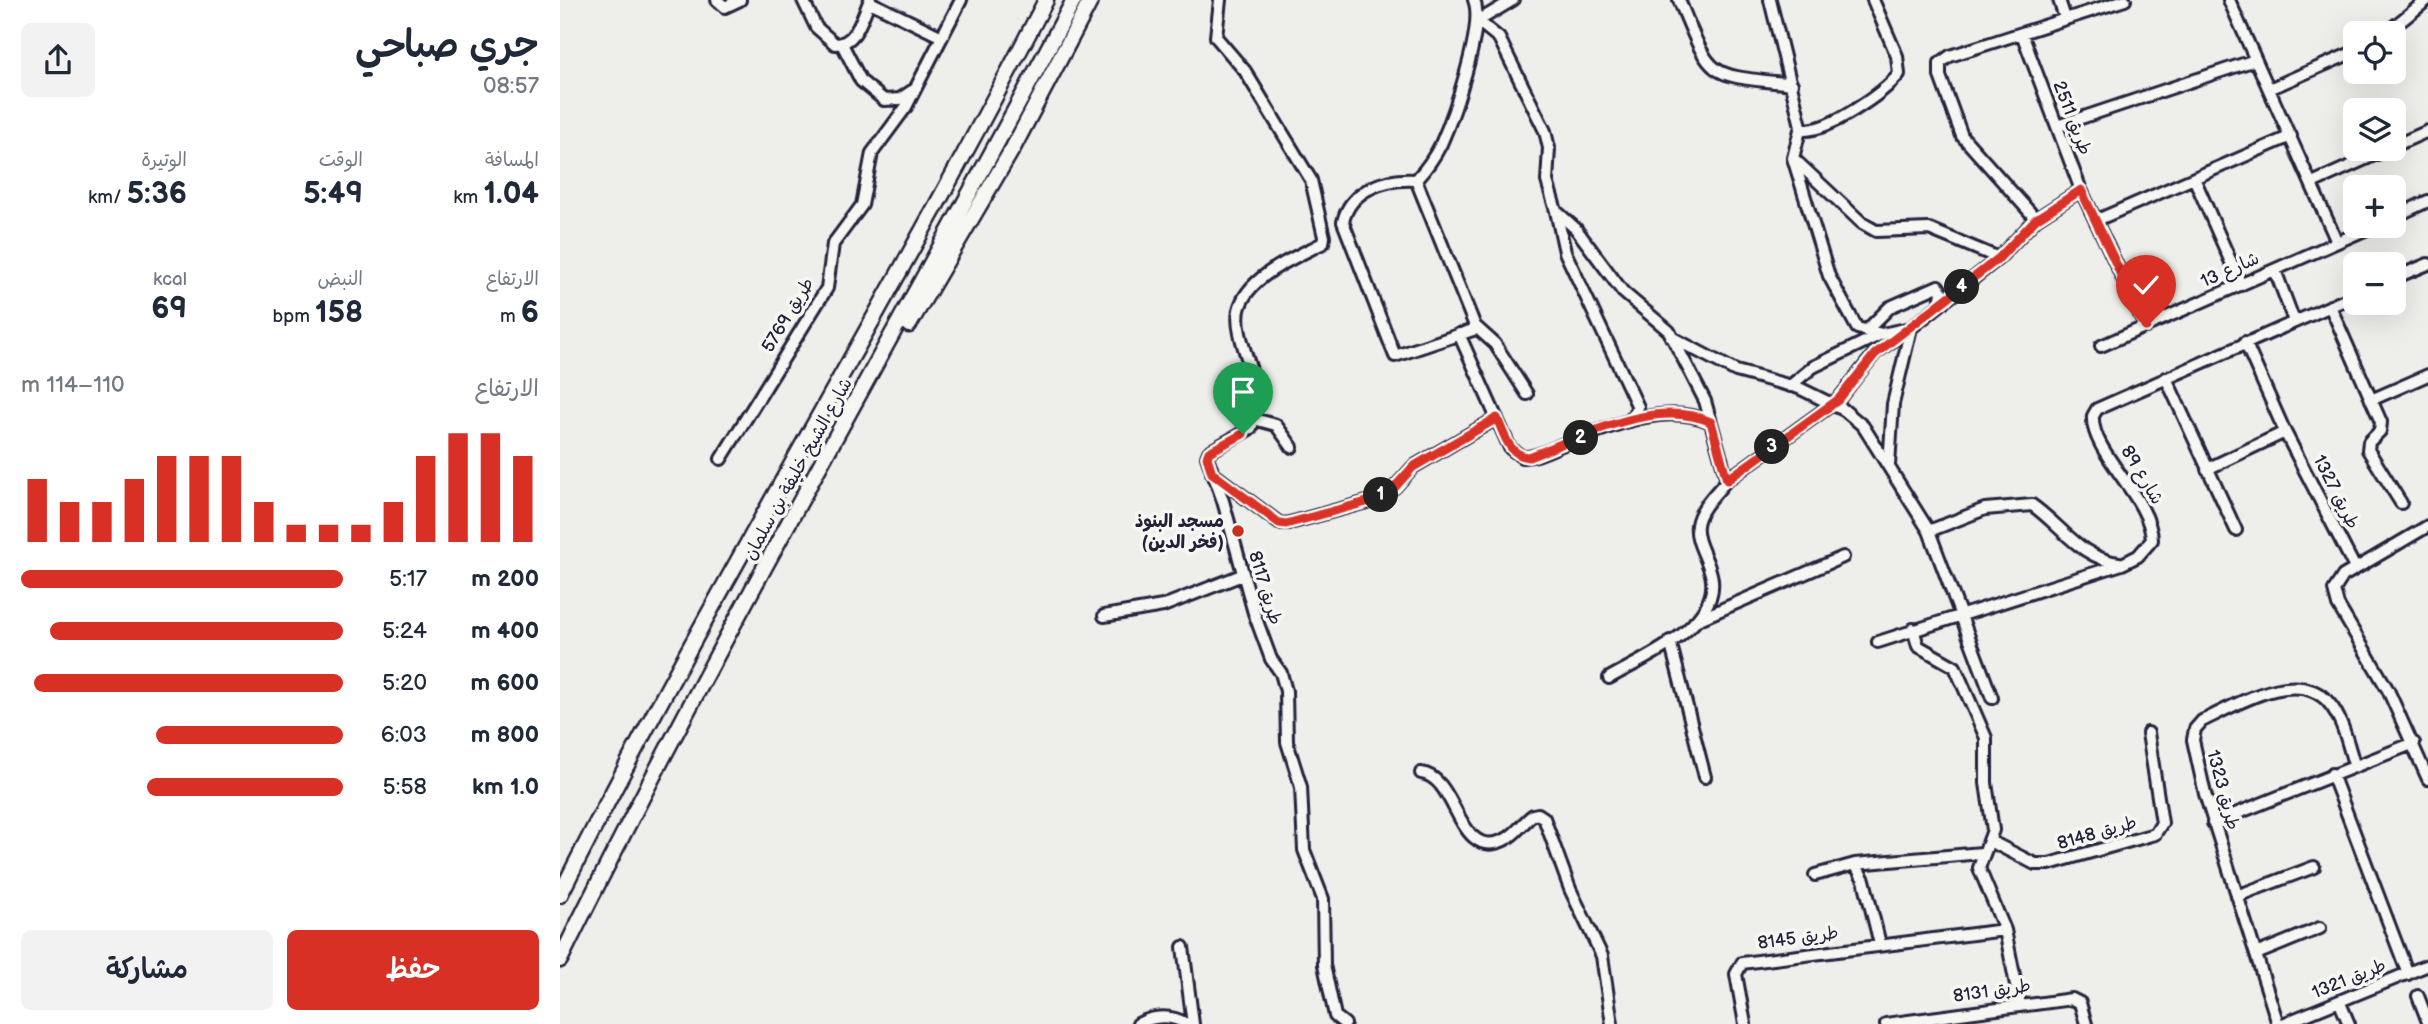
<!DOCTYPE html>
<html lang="ar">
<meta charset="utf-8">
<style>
body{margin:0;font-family:"Balsamiq Sans","Playpen Sans Arabic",sans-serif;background:#f2f2f3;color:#1f2937;direction:rtl;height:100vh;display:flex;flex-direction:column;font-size:26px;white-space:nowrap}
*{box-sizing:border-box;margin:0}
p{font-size:23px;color:#747a83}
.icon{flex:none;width:38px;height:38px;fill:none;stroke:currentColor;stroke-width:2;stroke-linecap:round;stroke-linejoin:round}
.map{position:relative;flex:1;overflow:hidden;direction:ltr}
.panel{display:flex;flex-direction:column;background:#fff;width:560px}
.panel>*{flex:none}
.buttons{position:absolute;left:1783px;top:21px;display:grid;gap:14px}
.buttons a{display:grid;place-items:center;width:63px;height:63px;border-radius:10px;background:#fff;box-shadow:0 7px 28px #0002;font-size:35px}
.pin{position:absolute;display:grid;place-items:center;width:60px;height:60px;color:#fff;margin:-72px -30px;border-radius:50% 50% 50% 0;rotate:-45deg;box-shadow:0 0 7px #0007}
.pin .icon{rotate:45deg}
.km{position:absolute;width:35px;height:35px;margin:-18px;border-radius:50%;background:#222;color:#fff;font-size:19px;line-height:35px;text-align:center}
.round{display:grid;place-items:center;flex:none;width:74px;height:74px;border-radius:10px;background:#f2f2f3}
.overview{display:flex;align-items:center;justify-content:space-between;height:119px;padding:0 21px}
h1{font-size:38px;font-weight:600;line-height:52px}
.stats{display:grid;grid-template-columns:repeat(3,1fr);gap:10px;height:119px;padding:7px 21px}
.stats div{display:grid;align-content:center}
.stats b{font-size:30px;font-weight:600}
.stats small{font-size:19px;font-weight:400}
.stats p{font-size:19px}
.chart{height:196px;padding:14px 21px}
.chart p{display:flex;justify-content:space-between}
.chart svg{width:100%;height:126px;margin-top:7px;stroke:#d93025;stroke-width:6}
.cta{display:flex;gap:14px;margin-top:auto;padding:14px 21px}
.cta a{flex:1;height:80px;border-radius:10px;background:#d93025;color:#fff;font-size:28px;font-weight:600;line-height:80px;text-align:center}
.cta a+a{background:#f2f2f3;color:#1f2937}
ul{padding:0 21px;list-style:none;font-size:23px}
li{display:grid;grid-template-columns:112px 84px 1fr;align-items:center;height:52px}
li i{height:18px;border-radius:9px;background:#d93025}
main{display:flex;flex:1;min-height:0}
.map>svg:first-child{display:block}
</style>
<main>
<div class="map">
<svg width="1868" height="1024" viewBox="0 0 1868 1024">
<rect width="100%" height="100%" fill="#eeeeeb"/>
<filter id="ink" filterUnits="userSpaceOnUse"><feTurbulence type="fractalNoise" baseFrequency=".0143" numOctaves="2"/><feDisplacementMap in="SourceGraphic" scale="14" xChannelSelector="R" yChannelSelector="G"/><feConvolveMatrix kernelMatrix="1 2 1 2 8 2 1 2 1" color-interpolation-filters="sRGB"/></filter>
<g filter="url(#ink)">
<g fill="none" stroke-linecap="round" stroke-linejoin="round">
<defs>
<path id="minor" d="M 157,0 L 165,7 L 180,0
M 243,0 L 256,27 L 275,44 C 297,44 302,17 310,0
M 660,0 L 656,37 L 685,71 L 751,180 L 764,237 L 763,243 C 736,257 687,276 679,310 C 675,329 687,355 692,374 C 696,392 698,410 691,428 L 649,452 L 647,457 L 663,501 L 694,613 L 711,659 L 721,673 L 726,691 L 727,742 L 741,787 L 744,850 L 763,899 L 764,965 L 775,1016 L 785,1024
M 914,0 C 925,26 893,117 881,144 C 874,158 866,169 856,180 C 826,178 790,189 783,222 L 835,356 L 913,330 L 915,326
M 953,0 L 918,21 L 939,38 L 985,131 L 989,148 L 987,181 L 996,211 L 1016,229 L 1063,292 L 1109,331 L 1145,401 L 1167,480
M 1119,0 C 1153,81 1145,74 1232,84
M 1210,0 L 1241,126 L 1233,158 L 1269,276 L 1297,328 L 1322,334 L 1351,328 L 1439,258 L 1476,219 L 1521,190
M 1499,0 L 1505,18
M 1669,0 L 1777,242
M 310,2 L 382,37
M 1826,33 L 1867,0
M 1462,34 L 1521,190 L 1586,327
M 282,44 L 301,81 L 324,100 L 340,99 L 352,91
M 1709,89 L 1796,51
M 1241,126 L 1245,130 C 1270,130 1324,93 1339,74 L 1337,56 L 1313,0
M 1497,126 L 1695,60
M 1834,146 L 1868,131
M 1234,159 L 1302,223 L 1316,231 L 1369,229 L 1439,258
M 1634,178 L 1681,285
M 856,180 L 915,326 L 935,344 L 967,394
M 1752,183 L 1828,149
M 996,211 L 1005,252 L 1078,407 L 1070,421
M 1834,217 L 1868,201
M 1476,219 L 1402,136 L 1380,76 L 1380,63 L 1390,56 L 1565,0
M 1537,220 L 1731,136
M 1715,270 L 1734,321
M 1834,278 L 1868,264
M 1770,306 L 1821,422 L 1820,431 L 1809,442 L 1808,450 L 1841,503
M 1306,331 L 1330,307 L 1378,286 L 1382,292 L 1380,305
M 899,334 L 950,448 L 962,457 C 976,458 991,449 1004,444 C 1049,427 1104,401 1151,422
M 1111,337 L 1176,371 L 1239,388 L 1284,410 L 1303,426 L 1369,531 L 1432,698
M 1685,342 L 1725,432 L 1795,568
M 1541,346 L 1814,226
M 1606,378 L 1676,530
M 1230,386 L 1253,367 L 1319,335
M 1811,400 L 1868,375
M 694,419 L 716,425 L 732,447
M 161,459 L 267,288 L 273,244 L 302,205 L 312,153 L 346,107 L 401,0
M 1329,465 L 1333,404 L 1351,328
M 1647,469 L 1725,432
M 652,473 L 719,523 L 726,524 L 814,500 L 835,487 L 853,467 L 937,418
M 1868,526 L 1783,576 L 1774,590 L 1778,605 L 1828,690 L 1868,779
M 1369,531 L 1425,509 L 1472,505 C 1502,526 1520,558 1559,563
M 544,616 L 603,606 L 682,575
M 1135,621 L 1283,557
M 1353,629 L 1358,646 L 1395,667 L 1426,738 L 1426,783 L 1433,830 L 1419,868 L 1445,930 L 1460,1005
M 1110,641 L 1145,777
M 1318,642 L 1562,564 L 1578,556 L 1592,540 C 1591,498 1530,452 1533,416 L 1537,409 L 1796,295
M 1049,678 C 1082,659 1136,637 1150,598 C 1160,570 1134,548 1137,525 C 1139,509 1157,492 1167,480 L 1278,400 L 1315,353 L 1348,330
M 861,773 C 898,777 897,862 944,840 C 956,835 963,822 973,815 L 978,814 L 984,818 L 1010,889 L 1042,956 L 1052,1024
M 1772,774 L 1848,974
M 1653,823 L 1854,743
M 1430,841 L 1475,864 L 1489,864 L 1595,834 L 1602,823 L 1588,733
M 1295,864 L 1304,880 L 1320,944
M 1255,875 L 1295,864 L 1422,853
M 1677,896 L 1754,867
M 623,947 L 633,1024
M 1696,954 L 1760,928
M 1858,996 L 1868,1022
M 1780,1003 L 1789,1024
M 578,1024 C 595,1015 611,1015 627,1024
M 1185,1024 L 1176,974 L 1182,963 L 1445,930
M 1326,1024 L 1512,999 L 1520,1003 L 1526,1024
M 1718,1024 L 1645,794 L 1633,740 L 1635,729 L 1642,721 C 1676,705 1738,666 1769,703 C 1783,719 1788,745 1794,764
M 1723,1024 L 1868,965"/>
<path id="highway" d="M 349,325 L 453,148 L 531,0
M 0,895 C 152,591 330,302 486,0
M 0,960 C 160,634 344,320 514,0"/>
</defs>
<use href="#minor" stroke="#22223b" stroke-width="16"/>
<use href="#highway" stroke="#22223b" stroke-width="19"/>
<use href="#minor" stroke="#f6f6f2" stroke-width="10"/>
<use href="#highway" stroke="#f6f6f2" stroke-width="14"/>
</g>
</g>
<g fill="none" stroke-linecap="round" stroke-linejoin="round" filter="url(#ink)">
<defs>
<path id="route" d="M 683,434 L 649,452 L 647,457 L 652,473 L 719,523 L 726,524 L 814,500 L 835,487 L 853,467 L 937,418 C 944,434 949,456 969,457 C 1022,437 1095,397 1151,422 L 1167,480 L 1278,400 L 1315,354 L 1439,258 L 1476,219 L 1521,190 L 1586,327"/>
</defs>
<use href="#route" stroke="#fff" stroke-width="14"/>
<use href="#route" stroke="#d93025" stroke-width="9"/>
</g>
<circle fill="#c8321e" stroke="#f6f6f2" stroke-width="2.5" cx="678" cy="531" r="7"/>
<g text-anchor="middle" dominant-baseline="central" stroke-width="7" stroke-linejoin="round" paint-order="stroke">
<g font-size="18" fill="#22223b" stroke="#f6f6f2">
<text transform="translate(1512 118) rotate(69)">طريق 2511</text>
<text transform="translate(1670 270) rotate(-24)">شارع 13</text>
<text transform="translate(228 315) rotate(-59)">طريق 5769</text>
<text transform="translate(238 469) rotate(-61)">شارع الشيخ خليفة بن سلمان</text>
<text transform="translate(1582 475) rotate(59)">شارع 89</text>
<text transform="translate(1776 492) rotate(63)">طريق 1327</text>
<text transform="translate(705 588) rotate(73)">طريق 8117</text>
<text transform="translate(1663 790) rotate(75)">طريق 1323</text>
<text transform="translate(1537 833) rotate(-16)">طريق 8148</text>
<text transform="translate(1238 938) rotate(-8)">طريق 8145</text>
<text transform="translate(1789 979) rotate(-22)">طريق 1321</text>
<text transform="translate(1432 991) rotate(-8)">طريق 8131</text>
</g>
<g font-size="18" font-weight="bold" fill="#22223b" stroke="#f6f6f2" text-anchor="end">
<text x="664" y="521">مسجد البنوذ<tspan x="664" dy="21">(فخر الدين)</tspan></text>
</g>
</g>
</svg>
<div class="buttons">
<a><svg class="icon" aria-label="locate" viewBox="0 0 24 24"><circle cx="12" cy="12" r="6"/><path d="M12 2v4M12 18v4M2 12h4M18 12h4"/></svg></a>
<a><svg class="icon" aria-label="layers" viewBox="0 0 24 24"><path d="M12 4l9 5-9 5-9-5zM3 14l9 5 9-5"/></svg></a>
<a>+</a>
<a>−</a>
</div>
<div class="pin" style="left:683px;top:434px;background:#1e9e55"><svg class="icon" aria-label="arrive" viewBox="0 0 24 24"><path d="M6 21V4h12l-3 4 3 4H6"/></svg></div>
<div class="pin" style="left:1586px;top:327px;background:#d93025"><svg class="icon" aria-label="check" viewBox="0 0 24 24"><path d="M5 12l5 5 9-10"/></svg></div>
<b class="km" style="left:821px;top:495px">1</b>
<b class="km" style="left:1021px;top:438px">2</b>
<b class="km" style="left:1212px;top:447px">3</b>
<b class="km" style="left:1402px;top:287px">4</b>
</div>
<section class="panel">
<div class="overview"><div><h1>جري صباحي</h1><p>08:57</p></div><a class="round"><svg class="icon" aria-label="share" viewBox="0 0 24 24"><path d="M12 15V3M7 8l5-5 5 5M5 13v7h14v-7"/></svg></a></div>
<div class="stats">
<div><p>المسافة</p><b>1.04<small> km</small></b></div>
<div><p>الوقت</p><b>5:49</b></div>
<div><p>الوتيرة</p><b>5:36<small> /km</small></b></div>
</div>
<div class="stats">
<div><p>الارتفاع</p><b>6<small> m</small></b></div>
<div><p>النبض</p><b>158<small> bpm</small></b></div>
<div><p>kcal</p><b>69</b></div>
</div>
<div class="chart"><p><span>الارتفاع</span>110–114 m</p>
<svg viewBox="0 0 160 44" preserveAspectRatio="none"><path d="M5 44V22M15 44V30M25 44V30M35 44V22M45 44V14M55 44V14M65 44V14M75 44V30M85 44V38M95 44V38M105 44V38M115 44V30M125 44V14M135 44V6M145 44V6M155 44V14"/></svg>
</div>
<ul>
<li><b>200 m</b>5:17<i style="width:100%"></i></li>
<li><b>400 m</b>5:24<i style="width:91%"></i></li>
<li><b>600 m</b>5:20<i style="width:96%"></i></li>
<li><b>800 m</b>6:03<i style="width:58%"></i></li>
<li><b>1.0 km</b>5:58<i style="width:61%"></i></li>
</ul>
<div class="cta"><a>حفظ</a><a>مشاركة</a></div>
</section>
</main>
